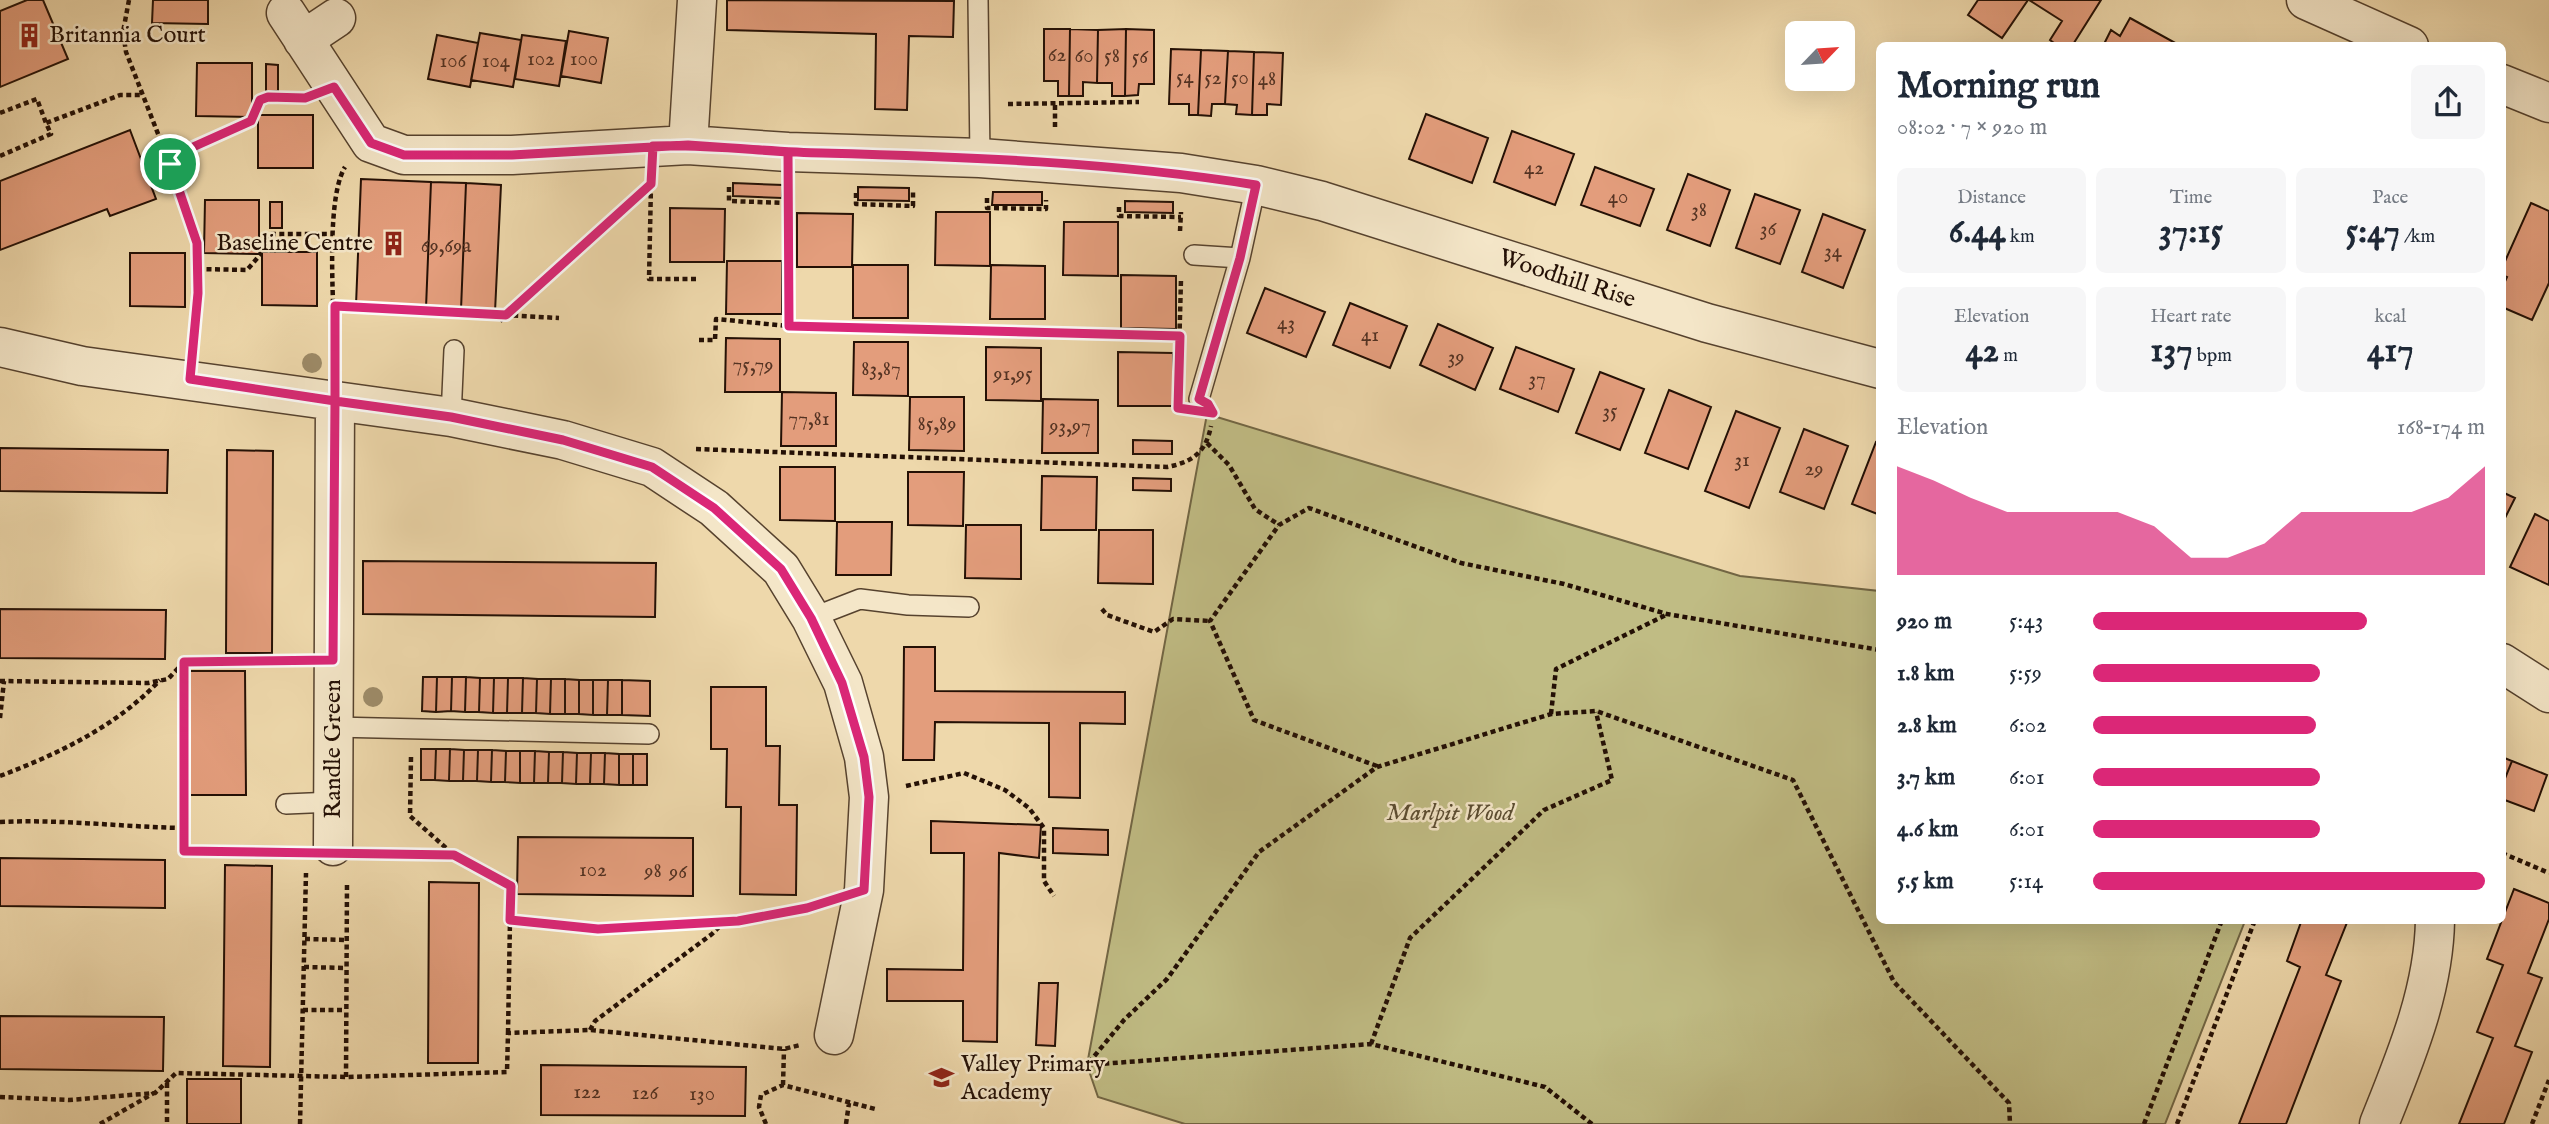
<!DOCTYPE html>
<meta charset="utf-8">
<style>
body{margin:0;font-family:"IM FELL English",serif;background:#f6f6f7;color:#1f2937;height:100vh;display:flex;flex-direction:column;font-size:26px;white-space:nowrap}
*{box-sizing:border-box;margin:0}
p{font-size:23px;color:#747a83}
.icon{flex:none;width:38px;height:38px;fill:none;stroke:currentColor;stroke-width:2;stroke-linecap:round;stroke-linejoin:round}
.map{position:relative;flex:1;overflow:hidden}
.details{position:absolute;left:1876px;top:42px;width:630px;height:882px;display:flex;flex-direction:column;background:#fff;border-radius:10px;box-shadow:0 7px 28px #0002}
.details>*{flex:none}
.needle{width:46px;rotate:65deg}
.controls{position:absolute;left:1785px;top:21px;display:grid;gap:14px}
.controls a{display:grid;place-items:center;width:70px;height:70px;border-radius:10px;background:#fff;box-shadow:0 7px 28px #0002;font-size:35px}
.pin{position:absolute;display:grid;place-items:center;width:60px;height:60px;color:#fff;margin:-30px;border:4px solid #fff;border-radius:50%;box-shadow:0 2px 7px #0007}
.round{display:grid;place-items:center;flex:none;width:74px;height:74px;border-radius:10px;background:#f6f6f7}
.headline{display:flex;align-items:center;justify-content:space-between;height:119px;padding:0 21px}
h1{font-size:38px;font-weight:700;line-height:52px}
.stats{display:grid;grid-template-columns:repeat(3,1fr);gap:10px;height:119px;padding:7px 21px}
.stats div{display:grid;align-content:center;border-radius:10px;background:#f6f6f7;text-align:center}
.stats b{font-size:35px;font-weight:700}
.stats small{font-size:19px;font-weight:400}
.stats p{font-size:19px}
.chart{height:196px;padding:14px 21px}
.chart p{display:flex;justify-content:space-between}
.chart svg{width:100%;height:126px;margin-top:7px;fill:#db2777;opacity:.7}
ul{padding:0 21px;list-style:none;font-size:23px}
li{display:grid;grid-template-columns:112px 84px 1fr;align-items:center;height:52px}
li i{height:18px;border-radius:9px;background:#db2777}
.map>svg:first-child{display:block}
</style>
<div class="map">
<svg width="2549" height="1124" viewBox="0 0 2549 1124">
<rect width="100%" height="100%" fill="#eed8ab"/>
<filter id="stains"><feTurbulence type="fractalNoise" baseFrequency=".00286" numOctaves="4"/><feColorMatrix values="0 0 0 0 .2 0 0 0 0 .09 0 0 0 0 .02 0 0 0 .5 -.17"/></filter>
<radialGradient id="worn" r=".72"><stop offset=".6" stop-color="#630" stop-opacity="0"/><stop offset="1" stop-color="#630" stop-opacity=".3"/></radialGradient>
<path fill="#c0bc84" stroke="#726644" stroke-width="2" d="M 1207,414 L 1740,576 L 1879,591 L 1880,920 L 2245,921 L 2165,1124 L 1185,1124 L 1098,1097 L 1087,1065 Z"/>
<path fill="#e39d7c" stroke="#241005" stroke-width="2" d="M 27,0 L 43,0 L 68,59 L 0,87 L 0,11 Z
M 153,0 L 208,0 L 208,24 L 152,23 Z
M 727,0 L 954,1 L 953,37 L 909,36 L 907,110 L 875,109 L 876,34 L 727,30 Z
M 1978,0 L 2028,0 L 2002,38 L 1968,15 Z
M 2029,0 L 2101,0 L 2072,46 L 2058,46 L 2050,40 L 2062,21 Z
M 2130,18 L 2179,45 L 2178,46 L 2103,46 L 2111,30 L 2120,36 Z
M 1044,29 L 1070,29 L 1069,96 L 1058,96 L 1058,81 L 1044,81 Z
M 1070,29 L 1098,30 L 1097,83 L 1083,82 L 1083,96 L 1069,96 Z
M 1126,29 L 1154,30 L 1154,84 L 1139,84 L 1138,95 L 1125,96 Z
M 1126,29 L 1125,96 L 1112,96 L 1112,83 L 1097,83 L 1098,30 Z
M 569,31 L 608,38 L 601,83 L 561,76 Z
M 480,33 L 521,40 L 513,87 L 471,80 Z
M 437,35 L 478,43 L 470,87 L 428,79 Z
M 522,35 L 566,41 L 559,86 L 515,79 Z
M 1171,49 L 1201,50 L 1198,115 L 1189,115 L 1189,104 L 1169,104 Z
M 1201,50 L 1228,51 L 1225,104 L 1212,104 L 1211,116 L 1198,115 Z
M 1228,51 L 1254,52 L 1252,115 L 1236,114 L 1237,105 L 1225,104 Z
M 1254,52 L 1283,53 L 1281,105 L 1267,104 L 1267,115 L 1252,115 Z
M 197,63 L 252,63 L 252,117 L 196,116 Z
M 266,64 L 278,65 L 278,91 L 266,91 Z
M 1426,114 L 1488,138 L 1472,183 L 1409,159 Z
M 258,115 L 313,115 L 313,168 L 258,168 Z
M 130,130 L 156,199 L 110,216 L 107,209 L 0,250 L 0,181 Z
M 1512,131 L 1574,154 L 1555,205 L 1494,182 Z
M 1595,167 L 1654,189 L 1640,226 L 1581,205 Z
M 1688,174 L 1730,190 L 1710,246 L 1667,230 Z
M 361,179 L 431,182 L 426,308 L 356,305 Z
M 431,182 L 466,183 L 461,310 L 426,308 Z
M 466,183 L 501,185 L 495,312 L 461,310 Z
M 733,183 L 783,185 L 782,198 L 733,196 Z
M 858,187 L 909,188 L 909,201 L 858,200 Z
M 993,192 L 1042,192 L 1042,205 L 992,205 Z
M 1755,194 L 1800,210 L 1780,264 L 1736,248 Z
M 205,200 L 259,200 L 259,254 L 204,253 Z
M 1125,201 L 1173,202 L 1173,213 L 1125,212 Z
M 270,202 L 282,202 L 282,228 L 270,228 Z
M 2531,203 L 2549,211 L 2549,283 L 2532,320 L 2502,307 L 2502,288 L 2507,277 L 2502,275 L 2502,268 Z
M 670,208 L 725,209 L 724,262 L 670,262 Z
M 936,212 L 990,212 L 990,266 L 935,265 Z
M 797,213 L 853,214 L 852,267 L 797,267 Z
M 1823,214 L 1865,230 L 1843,288 L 1802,272 Z
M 1064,222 L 1118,222 L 1118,276 L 1063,275 Z
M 262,252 L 317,252 L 317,306 L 262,305 Z
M 130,253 L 185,253 L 185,307 L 130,306 Z
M 727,261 L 782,261 L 782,314 L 726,314 Z
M 853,265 L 908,265 L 908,318 L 853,318 Z
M 991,265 L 1045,266 L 1045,319 L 990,319 Z
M 1121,275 L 1176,276 L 1176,329 L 1121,328 Z
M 1265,288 L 1325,312 L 1306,357 L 1247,333 Z
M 1350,303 L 1407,326 L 1390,368 L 1333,345 Z
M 1438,324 L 1493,348 L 1475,390 L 1420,365 Z
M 726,338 L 780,339 L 780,392 L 725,392 Z
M 854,342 L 908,342 L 908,396 L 853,395 Z
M 986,347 L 1041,348 L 1041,401 L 986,400 Z
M 1516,347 L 1574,369 L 1558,412 L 1500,389 Z
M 1118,352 L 1173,353 L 1173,406 L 1118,406 Z
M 1600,372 L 1644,389 L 1620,450 L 1576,433 Z
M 1669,390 L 1711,407 L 1688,469 L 1645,453 Z
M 782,392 L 836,393 L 836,446 L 781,446 Z
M 910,397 L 964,397 L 964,451 L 909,450 Z
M 1043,399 L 1098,400 L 1098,453 L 1042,453 Z
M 1736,411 L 1780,428 L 1749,508 L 1705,491 Z
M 1804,429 L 1848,446 L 1824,509 L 1780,492 Z
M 1133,440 L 1172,441 L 1172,454 L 1133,454 Z
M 1876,442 L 1880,443 L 1880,515 L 1852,504 Z
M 0,448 L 168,450 L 167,493 L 0,491 Z
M 227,450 L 273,451 L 272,653 L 226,653 Z
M 780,467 L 835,467 L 835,521 L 780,520 Z
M 908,472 L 964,472 L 963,526 L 908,525 Z
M 1042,476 L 1097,477 L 1096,530 L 1041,530 Z
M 1133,478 L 1171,479 L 1171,491 L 1133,490 Z
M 2502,492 L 2515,498 L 2502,524 Z
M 2535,514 L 2549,521 L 2549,585 L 2510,567 Z
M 837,522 L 892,522 L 891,575 L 836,575 Z
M 966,525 L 1021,525 L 1021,579 L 965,578 Z
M 1099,530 L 1153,530 L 1153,584 L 1098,583 Z
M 363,561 L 656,563 L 655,617 L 363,614 Z
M 0,609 L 166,610 L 165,659 L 0,658 Z
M 904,647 L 935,647 L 935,691 L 1125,692 L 1125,724 L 1080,723 L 1080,798 L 1049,797 L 1049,723 L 935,722 L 934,760 L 903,760 Z
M 190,671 L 245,671 L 246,795 L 190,795 Z
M 423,677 L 437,677 L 436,712 L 422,711 Z
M 437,677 L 452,677 L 451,711 L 436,712 Z
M 452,677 L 466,677 L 465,712 L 451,711 Z
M 466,677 L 480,678 L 479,712 L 465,712 Z
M 480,678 L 494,678 L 493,713 L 479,712 Z
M 494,678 L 508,678 L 507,713 L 493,713 Z
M 508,678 L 523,678 L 522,713 L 507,713 Z
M 523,678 L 537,679 L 536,713 L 522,713 Z
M 537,679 L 551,679 L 550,714 L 536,713 Z
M 551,679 L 565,679 L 565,714 L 550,714 Z
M 565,679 L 579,680 L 579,714 L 565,714 Z
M 579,680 L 593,680 L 593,715 L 579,714 Z
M 593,680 L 608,680 L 607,715 L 593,715 Z
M 608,680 L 622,680 L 622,715 L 607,715 Z
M 622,680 L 650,681 L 650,716 L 622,715 Z
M 711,687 L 766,687 L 766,746 L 780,746 L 779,805 L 797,805 L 796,895 L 740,894 L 741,807 L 726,807 L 727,749 L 711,749 Z
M 421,749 L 436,749 L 435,780 L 421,780 Z
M 436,749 L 450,749 L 449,781 L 435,780 Z
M 450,749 L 464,750 L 463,781 L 449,781 Z
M 464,750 L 478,750 L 477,781 L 463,781 Z
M 478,750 L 492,750 L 491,782 L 477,781 Z
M 492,750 L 506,751 L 505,782 L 491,782 Z
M 506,751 L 520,751 L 520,783 L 505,782 Z
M 520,751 L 535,751 L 534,783 L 520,783 Z
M 535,751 L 549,752 L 548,783 L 534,783 Z
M 549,752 L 563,752 L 562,783 L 548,783 Z
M 563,752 L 577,753 L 576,784 L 562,783 Z
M 577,753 L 591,753 L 590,784 L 576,784 Z
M 591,753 L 605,753 L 604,784 L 590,784 Z
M 605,753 L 619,754 L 619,785 L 604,784 Z
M 619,754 L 633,754 L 633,785 L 619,785 Z
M 633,754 L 647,754 L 647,785 L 633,785 Z
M 2502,757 L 2512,761 L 2502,786 Z
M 2512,761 L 2547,775 L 2534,811 L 2502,799 L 2502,786 Z
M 931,821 L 1041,825 L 1039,858 L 999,853 L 997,1042 L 963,1041 L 963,1001 L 887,1001 L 887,969 L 963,970 L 964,853 L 931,853 Z
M 1053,828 L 1108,830 L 1108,855 L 1053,853 Z
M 518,837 L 693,838 L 693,896 L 517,894 Z
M 0,858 L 165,860 L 165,908 L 0,906 Z
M 225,865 L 272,866 L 270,1067 L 223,1066 Z
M 429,882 L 479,883 L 478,1063 L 428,1063 Z
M 2514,889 L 2549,903 L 2549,919 L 2528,973 L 2542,978 L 2515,1046 L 2532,1052 L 2504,1124 L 2459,1124 L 2493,1038 L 2477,1032 L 2503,965 L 2487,959 Z
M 2296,920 L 2348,920 L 2326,975 L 2341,981 L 2286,1124 L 2239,1124 L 2300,967 L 2287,961 L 2301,922 Z
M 1039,983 L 1058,983 L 1055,1046 L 1036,1045 Z
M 0,1016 L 164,1017 L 163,1071 L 0,1069 Z
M 541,1065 L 746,1067 L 745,1116 L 541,1115 Z
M 187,1079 L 241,1079 L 241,1124 L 187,1124 Z"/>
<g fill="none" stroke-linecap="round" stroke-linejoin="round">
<defs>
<path id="lane" d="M 978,0 L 980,158
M 1194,255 L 1240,258
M 1199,399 L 1240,258 L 1256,185
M 451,417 L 454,350
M 811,618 L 860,599 L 908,605 L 969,607
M 334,727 L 649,734
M 286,804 L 333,802"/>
<path id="street" d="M 2306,0 L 2409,46
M 286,13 L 371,143 L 404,155 L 512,155 L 688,145 L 788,152 L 980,158 L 1181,173 L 1256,185 L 1322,201 L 1707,323 L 1880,369
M 303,40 L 336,18
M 2502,84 L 2549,103
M 688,145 L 697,0
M 0,347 L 82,366 L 451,417 L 563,440 L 652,467 L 714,508 L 781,569 L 811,618 L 843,683 L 864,757 L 869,797 L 864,890 L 834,1035
M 2502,663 L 2549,693
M 333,846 L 335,401
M 2379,1124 C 2405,1059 2434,991 2435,920"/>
</defs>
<use href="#lane" stroke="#56422e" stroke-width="22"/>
<use href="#street" stroke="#56422e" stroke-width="41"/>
<path stroke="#241005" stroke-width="4.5" stroke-dasharray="5 3.5" stroke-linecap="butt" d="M 129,0 L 123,32 L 126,52 L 162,144 L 197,243 L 198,294 L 193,343
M 1008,104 L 1139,102
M 0,113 L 37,99 L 46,123
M 1055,127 L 1055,102
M 0,156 L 51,134 L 46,123 L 120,95 L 142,95
M 170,164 L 193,147 L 251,121 L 260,101 L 268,97 L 297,98
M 651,185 L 649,279 L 698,279
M 729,187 L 729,201 L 788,203
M 788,190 L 788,326
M 856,193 L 856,204 L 913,206 L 913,192
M 987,198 L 987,208 L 1046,209 L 1046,200
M 1119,207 L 1119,216 L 1181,217
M 1180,231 L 1181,212
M 198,269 L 247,270 L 260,255 L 265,239 L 270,234 L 333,234
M 335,306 L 559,318
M 500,321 L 648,187
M 699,340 L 715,340 L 716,319 L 788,326 L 1180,336
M 1179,354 L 1181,279
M 335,363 C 335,318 324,202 345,167
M 1207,443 L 1229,465 L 1255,509 L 1279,525
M 696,449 L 1167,467 C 1193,462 1206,452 1211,426
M 1102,609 L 1107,615 L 1154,632 L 1173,619 L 1210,621
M 0,681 L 148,683 L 168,679 L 183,663
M 1551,714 L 1556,669 L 1666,615
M 0,718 L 4,681
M 411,757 L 410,816 L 454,855 L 511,886 L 510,920 L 598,929 L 724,922 L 821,904
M 1377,766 L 1254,720 L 1210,621 L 1279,525 L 1309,508 L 1461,563 L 1564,584 L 1667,614 L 1880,650
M 0,776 C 58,754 117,726 160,680
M 906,786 L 964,773 L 1005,790 L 1029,808 L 1044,828 L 1044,881 L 1054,896
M 0,822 C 62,819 122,827 184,828
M 296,852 L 184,851 L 184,662 L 297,660
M 2502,853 L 2549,873
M 368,854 L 454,855
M 305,939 L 346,940
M 304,967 L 346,968
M 303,1010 L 345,1010
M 590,1030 L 595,1021 L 712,934 L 724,922
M 508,1033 L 510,920
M 1371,1044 L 1410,938 L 1544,810 L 1612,780 L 1596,712
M 1046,1069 L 1087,1065
M 346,1077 L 347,882
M 167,1083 L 167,1124
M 783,1085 L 784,1049
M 0,1097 L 69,1100 L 155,1093 L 176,1073 L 346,1077 L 507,1072 L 508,1033 L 590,1030 L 784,1049 L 800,1045
M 100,1124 L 154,1093
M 300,1124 L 306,873
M 766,1124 L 759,1107 L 761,1095 L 783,1085 L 875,1109
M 846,1124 L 849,1103
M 1592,1124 L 1545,1087 L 1371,1044 L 1087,1065 L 1124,1020 L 1167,979 L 1259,852 L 1377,767 L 1551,714 L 1596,711 L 1793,780 L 1894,982 L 2009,1103 L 2010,1124
M 2144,1124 L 2222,920
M 2177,1124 L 2255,920
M 2532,1124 L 2549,1080"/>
<use href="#lane" stroke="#f4e6c8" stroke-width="19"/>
<use href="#street" stroke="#f4e6c8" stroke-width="38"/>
</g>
<g fill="#9d8b68">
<circle cx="312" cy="363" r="10"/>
<circle cx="373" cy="697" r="10"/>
</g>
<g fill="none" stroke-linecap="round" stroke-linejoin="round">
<defs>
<path id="route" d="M 170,164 L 197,243 L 198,293 L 190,379 L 335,401 L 333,660 L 184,662 L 184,851 L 454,855 L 511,886 L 510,920 L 598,929 L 738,921 L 807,908 L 864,890 L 869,797 L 864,757 L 842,683 L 811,618 L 781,569 L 714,508 L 652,467 L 563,440 L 451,417 L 335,401 L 335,306 L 506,315 L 651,184 L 653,146 C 710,144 766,152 822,153 C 967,157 1113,162 1256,185 L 1240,258 L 1199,399 L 1208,404 L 1213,413 L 1178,408 L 1180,336 L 789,326 L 788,152 L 688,145 L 512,155 L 404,155 L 371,143 L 334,87 L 305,98 L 268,97 L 260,100 L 251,121 L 193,147 L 170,164"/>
</defs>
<use href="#route" stroke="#fff" stroke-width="14"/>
<use href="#route" stroke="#db2777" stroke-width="9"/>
</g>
<defs>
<symbol id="building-bare" viewBox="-9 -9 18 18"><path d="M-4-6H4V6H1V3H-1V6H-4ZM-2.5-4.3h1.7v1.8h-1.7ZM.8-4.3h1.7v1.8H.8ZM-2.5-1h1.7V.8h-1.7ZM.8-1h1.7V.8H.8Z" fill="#8f2418" stroke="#f4e6c8" stroke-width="2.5" paint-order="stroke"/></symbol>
<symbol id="school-bare" viewBox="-9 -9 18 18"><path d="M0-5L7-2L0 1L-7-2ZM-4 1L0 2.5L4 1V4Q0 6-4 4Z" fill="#8f2418" stroke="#f4e6c8" stroke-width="2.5" paint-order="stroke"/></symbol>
</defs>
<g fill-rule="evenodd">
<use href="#building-bare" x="12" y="18" width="35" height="35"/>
<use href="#building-bare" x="376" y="226" width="35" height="35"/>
<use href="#school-bare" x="924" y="1060" width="35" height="35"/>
</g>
<g text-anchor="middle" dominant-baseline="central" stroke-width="5" stroke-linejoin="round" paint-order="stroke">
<g font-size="21" fill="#543323">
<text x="1057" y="55">62</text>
<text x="1084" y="56">60</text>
<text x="1112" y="56">58</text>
<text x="1140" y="57">56</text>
<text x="541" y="59">102</text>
<text x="584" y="59">100</text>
<text x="453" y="61">106</text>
<text x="496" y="61">104</text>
<text x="1185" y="77">54</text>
<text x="1213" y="78">52</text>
<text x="1240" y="78">50</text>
<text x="1267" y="79">48</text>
<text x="1534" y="168">42</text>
<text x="1618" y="197">40</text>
<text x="1699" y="210">38</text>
<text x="1768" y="229">36</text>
<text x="446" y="246">69,69a</text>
<text x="1833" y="251">34</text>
<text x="1286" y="323">43</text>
<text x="1370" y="335">41</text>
<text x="1456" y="357">39</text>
<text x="753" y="365">75,79</text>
<text x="881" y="369">83,87</text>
<text x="1013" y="374">91,95</text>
<text x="1537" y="379">37</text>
<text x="1610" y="411">35</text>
<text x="809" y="419">77,81</text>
<text x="937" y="424">85,89</text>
<text x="1070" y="426">93,97</text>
<text x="1742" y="460">31</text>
<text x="1814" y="469">29</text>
<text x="593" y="870">102</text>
<text x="653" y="871">98</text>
<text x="678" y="872">96</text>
<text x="587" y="1092">122</text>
<text x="645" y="1093">126</text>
<text x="702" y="1094">130</text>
</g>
<g font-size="24" fill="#241005" stroke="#f4e6c8" text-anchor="start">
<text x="49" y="35">Britannia Court</text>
<text x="373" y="243" text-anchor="end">Baseline Centre</text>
<text x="961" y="1064">Valley Primary<tspan x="961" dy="28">Academy</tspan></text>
</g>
<g font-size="24" fill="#241005" stroke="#f4e6c8">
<text transform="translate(1567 279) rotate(18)">Woodhill Rise</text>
<text transform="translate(333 749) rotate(-90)">Randle Green</text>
</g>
<g font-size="24" font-style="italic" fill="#5b4c31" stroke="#f4e6c8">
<text x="1450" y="813">Marlpit Wood</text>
</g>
</g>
<rect width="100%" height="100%" filter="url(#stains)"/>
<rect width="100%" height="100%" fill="url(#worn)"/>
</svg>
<div class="controls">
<a><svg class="needle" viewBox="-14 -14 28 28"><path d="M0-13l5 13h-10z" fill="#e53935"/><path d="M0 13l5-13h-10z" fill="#747a83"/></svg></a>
</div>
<div class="pin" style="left:170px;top:164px;background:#1e9e55"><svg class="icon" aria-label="arrive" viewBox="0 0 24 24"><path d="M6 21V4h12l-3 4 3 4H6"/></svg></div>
<section class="details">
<div class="headline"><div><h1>Morning run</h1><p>08:02 · 7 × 920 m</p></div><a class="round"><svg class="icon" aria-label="share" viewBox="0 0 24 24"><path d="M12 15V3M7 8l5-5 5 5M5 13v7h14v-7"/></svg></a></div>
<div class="stats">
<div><p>Distance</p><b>6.44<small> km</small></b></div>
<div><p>Time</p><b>37:15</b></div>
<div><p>Pace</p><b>5:47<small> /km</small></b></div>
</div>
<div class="stats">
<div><p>Elevation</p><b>42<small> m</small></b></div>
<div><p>Heart rate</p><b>137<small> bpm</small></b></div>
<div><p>kcal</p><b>417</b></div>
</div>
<div class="chart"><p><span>Elevation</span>168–174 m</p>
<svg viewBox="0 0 160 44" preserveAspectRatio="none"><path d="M0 44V6L10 11L20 17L30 22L40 22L50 22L60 22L70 27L80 38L90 38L100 33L110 22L120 22L130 22L140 22L150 17L160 6V44z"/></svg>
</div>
<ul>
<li><b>920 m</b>5:43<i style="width:70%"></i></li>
<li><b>1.8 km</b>5:59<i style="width:58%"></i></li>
<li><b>2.8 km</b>6:02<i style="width:57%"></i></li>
<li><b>3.7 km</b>6:01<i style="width:58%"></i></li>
<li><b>4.6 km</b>6:01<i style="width:58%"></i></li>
<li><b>5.5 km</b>5:14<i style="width:100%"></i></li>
</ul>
</section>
</div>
